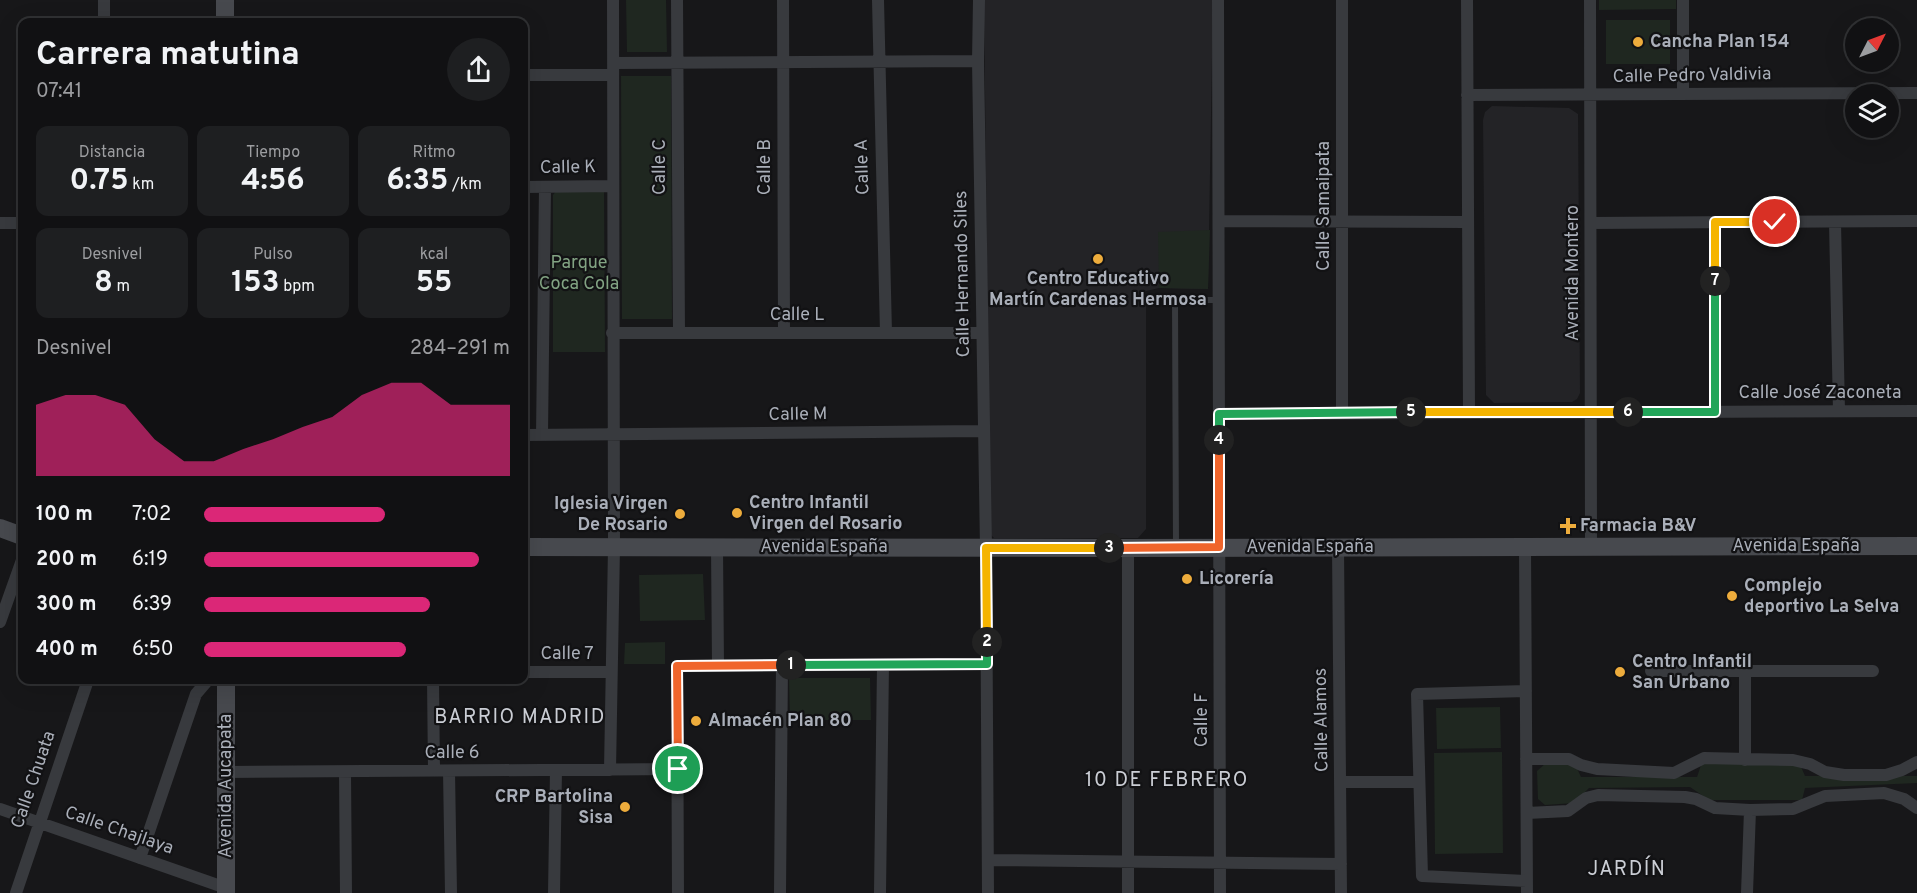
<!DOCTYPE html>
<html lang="es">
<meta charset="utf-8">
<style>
body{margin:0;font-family:Overpass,sans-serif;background:#1e1f21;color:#f1f3f6;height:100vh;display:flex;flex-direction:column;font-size:22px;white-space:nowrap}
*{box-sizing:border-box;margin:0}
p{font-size:20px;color:#9c9da0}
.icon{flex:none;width:33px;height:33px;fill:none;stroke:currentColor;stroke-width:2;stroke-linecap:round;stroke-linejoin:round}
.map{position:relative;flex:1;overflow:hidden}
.panel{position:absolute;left:18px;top:18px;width:510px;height:666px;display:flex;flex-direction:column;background:#111113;border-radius:12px;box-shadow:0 6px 24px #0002,0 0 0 2px #303133}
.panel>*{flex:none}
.needle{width:39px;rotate:48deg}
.controls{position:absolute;left:1845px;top:18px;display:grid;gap:12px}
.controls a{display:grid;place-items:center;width:54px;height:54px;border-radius:50%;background:#111113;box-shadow:0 6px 24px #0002,0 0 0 2px #303133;font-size:30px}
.pin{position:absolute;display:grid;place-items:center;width:51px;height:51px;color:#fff;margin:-26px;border:3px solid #fff;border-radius:50%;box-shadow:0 2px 6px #0007}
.km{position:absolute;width:30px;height:30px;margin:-15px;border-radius:50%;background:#222;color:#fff;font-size:16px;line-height:30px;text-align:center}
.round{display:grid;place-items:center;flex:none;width:63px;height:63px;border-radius:32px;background:#1e1f21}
.overview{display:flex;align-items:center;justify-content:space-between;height:102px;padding:0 18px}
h1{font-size:33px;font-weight:700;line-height:45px}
.figures{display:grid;grid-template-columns:repeat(3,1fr);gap:9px;height:102px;padding:6px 18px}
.figures div{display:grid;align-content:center;border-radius:12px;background:#1e1f21;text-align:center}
.figures b{font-size:30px;font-weight:700}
.figures small{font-size:16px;font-weight:400}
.figures p{font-size:16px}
.chart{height:168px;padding:12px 18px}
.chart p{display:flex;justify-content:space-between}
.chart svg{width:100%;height:108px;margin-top:6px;fill:#db2777;opacity:.7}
ul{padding:0 18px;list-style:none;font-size:20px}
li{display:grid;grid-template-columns:96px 72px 1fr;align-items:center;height:45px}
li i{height:15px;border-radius:8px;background:#db2777}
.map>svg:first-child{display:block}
</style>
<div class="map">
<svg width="1917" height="893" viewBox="0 0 1917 893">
<rect width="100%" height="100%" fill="#171719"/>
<path fill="#232326" d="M 984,0 L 1213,0 L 1208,289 L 1159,288 L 1146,291 L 1146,529 L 1138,538 L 994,538 L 990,534 Z
M 1492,106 L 1569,108 L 1578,114 L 1580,393 L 1577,399 L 1572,402 L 1494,403 L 1486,395 L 1483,120 L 1485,112 Z"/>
<path fill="#1f2720" d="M 626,0 L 666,0 L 667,52 L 627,52 Z
M 1599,0 L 1676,0 L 1676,9 L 1599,10 Z
M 1606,20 L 1670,20 L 1670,64 L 1606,64 Z
M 621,76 L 671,76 L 672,319 L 622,319 Z
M 604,186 L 605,352 L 553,352 L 553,195 L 556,191 Z
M 1210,230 L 1208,289 L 1159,288 L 1158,232 Z
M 703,574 L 705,620 L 640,621 L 639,575 Z
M 665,642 L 665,664 L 624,664 L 625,643 Z
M 789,678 L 870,678 L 871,720 L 790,720 Z
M 1500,707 L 1501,748 L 1437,749 L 1436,708 Z
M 1502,752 L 1503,853 L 1435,854 L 1434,753 Z
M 1574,762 L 1581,777 L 1697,777 L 1702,762 L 1799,762 L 1805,776 L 1917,776 L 1917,783 L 1805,788 L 1802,800 L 1709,800 L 1690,787 L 1589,788 L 1574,803 L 1545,805 L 1538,799 L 1537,771 L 1546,763 Z"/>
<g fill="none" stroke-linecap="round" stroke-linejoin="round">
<path stroke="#383a3e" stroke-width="6" d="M 1176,547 L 1175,300 L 1219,300"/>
<path stroke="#383a3e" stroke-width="12" d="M 677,0 L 679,333
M 783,0 L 784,333
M 878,0 L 886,333
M 979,0 L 978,61 L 986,548 L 988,893
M 1218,0 L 1220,893
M 1467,0 L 1469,412
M 1590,0 L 1591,546
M 1683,0 L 1683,94
M 104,22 L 104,0
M 613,63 L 978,61
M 524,75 L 613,75
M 1467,95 L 1917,93
M 524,187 L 613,186
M 1219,221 L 1467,222
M 1835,222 L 1839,411
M 0,223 L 22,223
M 1591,223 L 1917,221
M 612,333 L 981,333
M 1715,412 L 1715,222
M 1342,413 L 1342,0
M 1219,414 L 1917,411
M 524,435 L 983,431
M 542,435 L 545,187
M 1525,546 L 1527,893
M 717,547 L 718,665
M 1338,547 L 1341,893
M 1128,548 L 1128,893
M 0,622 L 22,560
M 1651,671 L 1873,671
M 1745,671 L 1745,760
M 524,672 L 611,672
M 433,680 L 434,771
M 1526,691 L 1417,694 L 1422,876 L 1527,881
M 1526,759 L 1569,759 L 1581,765 L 1597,769 L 1674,773 L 1704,758 L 1793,760 L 1810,764 L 1825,772 L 1844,775 L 1886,775 L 1902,770 L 1917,762
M 610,770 L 614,547 L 613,0
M 449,771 L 451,893
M 226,772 L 678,769
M 345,772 L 346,893
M 1340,782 L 1419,782
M 0,809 L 226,888
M 1527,813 L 1568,811 L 1586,798 L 1598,795 L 1685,797 L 1696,799 L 1715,808 L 1750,810 L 1793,809 L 1825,796 L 1884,793 L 1904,799 L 1917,808
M 140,858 L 196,694 L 208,680
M 988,860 L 1341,864
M 16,893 L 88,680
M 554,893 L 556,770
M 678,893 L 677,666 L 987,664
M 780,893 L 782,665
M 880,893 L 883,665
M 1747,893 L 1750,810"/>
<path stroke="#47494e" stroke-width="18" d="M 225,0 L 225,22
M 0,528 L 22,536
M 524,547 L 1128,548 L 1917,546
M 226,680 L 226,893"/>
</g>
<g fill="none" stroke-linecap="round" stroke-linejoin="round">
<defs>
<path id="split-1" d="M 678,769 L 677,666 L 791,665"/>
<path id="split-2" d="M 791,665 L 987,664 L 987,642"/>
<path id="split-3" d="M 987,642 L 986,548 L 1109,548"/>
<path id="split-4" d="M 1109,548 L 1219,547 L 1219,440"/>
<path id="split-5" d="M 1219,440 L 1219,414 L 1411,412"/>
<path id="split-6" d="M 1411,412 L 1628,412"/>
<path id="split-7" d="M 1628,412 L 1715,412 L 1715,281"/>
<path id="split-8" d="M 1715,281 L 1715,222 L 1775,222"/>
</defs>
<use href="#split-1" stroke="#fff" stroke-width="12"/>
<use href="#split-2" stroke="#fff" stroke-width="12"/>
<use href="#split-3" stroke="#fff" stroke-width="12"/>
<use href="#split-4" stroke="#fff" stroke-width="12"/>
<use href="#split-5" stroke="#fff" stroke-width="12"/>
<use href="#split-6" stroke="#fff" stroke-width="12"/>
<use href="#split-7" stroke="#fff" stroke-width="12"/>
<use href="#split-8" stroke="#fff" stroke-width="12"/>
<use href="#split-1" stroke="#f0652b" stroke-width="8"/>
<use href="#split-2" stroke="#22a559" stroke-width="8"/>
<use href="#split-3" stroke="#f5b400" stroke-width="8"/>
<use href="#split-4" stroke="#f0652b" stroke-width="8"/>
<use href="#split-5" stroke="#22a559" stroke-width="8"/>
<use href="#split-6" stroke="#f5b400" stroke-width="8"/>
<use href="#split-7" stroke="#22a559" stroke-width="8"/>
<use href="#split-8" stroke="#f5b400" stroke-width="8"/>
</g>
<g fill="#edac3c" stroke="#121214" stroke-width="2">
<circle cx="1638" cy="42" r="6"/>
<circle cx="1098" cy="259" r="6"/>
<circle cx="737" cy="513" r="6"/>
<circle cx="680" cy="514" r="6"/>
<path d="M1565 517h6v6h6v6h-6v6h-6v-6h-6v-6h6z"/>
<circle cx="1187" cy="579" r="6"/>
<circle cx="1732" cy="596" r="6"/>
<circle cx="1620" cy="672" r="6"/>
<circle cx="696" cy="721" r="6"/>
<circle cx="625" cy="807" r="6"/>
</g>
<g text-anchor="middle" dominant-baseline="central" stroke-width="4.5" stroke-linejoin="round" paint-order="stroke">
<g font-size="18" font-weight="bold" fill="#aaafb9" stroke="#121214" text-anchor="start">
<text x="1650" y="42">Cancha Plan 154</text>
<text x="1098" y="279" text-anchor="middle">Centro Educativo<tspan x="1098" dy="21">Martín Cardenas Hermosa</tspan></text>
<text x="749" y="503">Centro Infantil<tspan x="749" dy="21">Virgen del Rosario</tspan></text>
<text x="668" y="504" text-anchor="end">Iglesia Virgen<tspan x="668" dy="21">De Rosario</tspan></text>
<text x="1580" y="526">Farmacia B&amp;V</text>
<text x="1199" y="579">Licorería</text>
<text x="1744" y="586">Complejo<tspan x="1744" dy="21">deportivo La Selva</tspan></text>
<text x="1632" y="662">Centro Infantil<tspan x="1632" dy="21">San Urbano</tspan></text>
<text x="708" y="721">Almacén Plan 80</text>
<text x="613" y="797" text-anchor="end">CRP Bartolina<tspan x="613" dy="21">Sisa</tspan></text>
</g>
<g font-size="18" fill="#aaafb9" stroke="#121214">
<text transform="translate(1692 76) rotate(-1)">Calle Pedro Valdivia</text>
<text transform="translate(660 167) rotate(-90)">Calle C</text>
<text transform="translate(765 167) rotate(-90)">Calle B</text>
<text transform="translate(863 167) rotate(-92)">Calle A</text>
<text transform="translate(568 168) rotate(-1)">Calle K</text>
<text transform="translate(1324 206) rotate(-90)">Calle Samaipata</text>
<text transform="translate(1573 273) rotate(-90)">Avenida Montero</text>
<text transform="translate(963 274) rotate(-91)">Calle Hernando Siles</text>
<text x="797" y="315">Calle L</text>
<text x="1820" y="393">Calle José Zaconeta</text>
<text transform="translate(798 415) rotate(-1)">Calle M</text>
<text x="1796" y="546">Avenida España</text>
<text x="824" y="547">Avenida España</text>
<text x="1310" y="547">Avenida España</text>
<text x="567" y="654">Calle 7</text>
<text transform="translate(1202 720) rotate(-90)">Calle F</text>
<text transform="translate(1322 720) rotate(-91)">Calle Alamos</text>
<text x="452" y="753">Calle 6</text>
<text transform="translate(34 780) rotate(-71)">Calle Chuata</text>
<text transform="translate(226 786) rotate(-90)">Avenida Aucapata</text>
<text transform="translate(119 831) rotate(19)">Calle Chajlaya</text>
</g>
<g font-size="18" fill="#82a383" stroke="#121214">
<text x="579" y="263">Parque<tspan x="579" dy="21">Coca Cola</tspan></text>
</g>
<g font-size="20" letter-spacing="1.5" fill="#cbced5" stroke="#121214">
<text x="520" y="718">BARRIO MADRID</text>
<text x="1167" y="781">10 DE FEBRERO</text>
<text x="1627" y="870">JARDÍN</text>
</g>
</g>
</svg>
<div class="controls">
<a><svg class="needle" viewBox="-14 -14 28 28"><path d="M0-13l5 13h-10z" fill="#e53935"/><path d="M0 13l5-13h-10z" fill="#9c9da0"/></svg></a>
<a><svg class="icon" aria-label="layers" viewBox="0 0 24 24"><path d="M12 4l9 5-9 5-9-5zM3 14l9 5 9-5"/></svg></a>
</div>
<div class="pin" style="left:678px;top:769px;background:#1e9e55"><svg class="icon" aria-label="arrive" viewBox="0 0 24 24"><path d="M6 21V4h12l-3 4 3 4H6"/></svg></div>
<div class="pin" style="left:1775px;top:222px;background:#d93025"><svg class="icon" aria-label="check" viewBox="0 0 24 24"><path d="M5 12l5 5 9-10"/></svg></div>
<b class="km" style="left:791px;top:665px">1</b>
<b class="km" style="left:987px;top:642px">2</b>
<b class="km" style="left:1109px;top:548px">3</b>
<b class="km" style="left:1219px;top:440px">4</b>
<b class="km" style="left:1411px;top:412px">5</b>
<b class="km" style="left:1628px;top:412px">6</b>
<b class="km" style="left:1715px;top:281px">7</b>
<section class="panel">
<div class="overview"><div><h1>Carrera matutina</h1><p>07:41</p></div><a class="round"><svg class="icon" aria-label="share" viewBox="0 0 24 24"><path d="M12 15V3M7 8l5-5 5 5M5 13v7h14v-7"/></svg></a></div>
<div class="figures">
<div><p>Distancia</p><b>0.75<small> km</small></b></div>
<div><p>Tiempo</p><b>4:56</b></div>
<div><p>Ritmo</p><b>6:35<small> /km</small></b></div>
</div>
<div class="figures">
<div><p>Desnivel</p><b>8<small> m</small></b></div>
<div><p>Pulso</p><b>153<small> bpm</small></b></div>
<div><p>kcal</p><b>55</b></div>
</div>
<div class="chart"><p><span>Desnivel</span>284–291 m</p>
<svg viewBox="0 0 160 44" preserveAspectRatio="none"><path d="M0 44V15L10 11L20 11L30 15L40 29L50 38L60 38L70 33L80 29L90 24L100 20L110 11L120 6L130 6L140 15L150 15L160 15V44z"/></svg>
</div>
<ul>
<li><b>100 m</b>7:02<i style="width:59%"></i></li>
<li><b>200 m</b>6:19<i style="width:90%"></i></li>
<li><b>300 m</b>6:39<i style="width:74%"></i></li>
<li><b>400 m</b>6:50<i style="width:66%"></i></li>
</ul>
</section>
</div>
